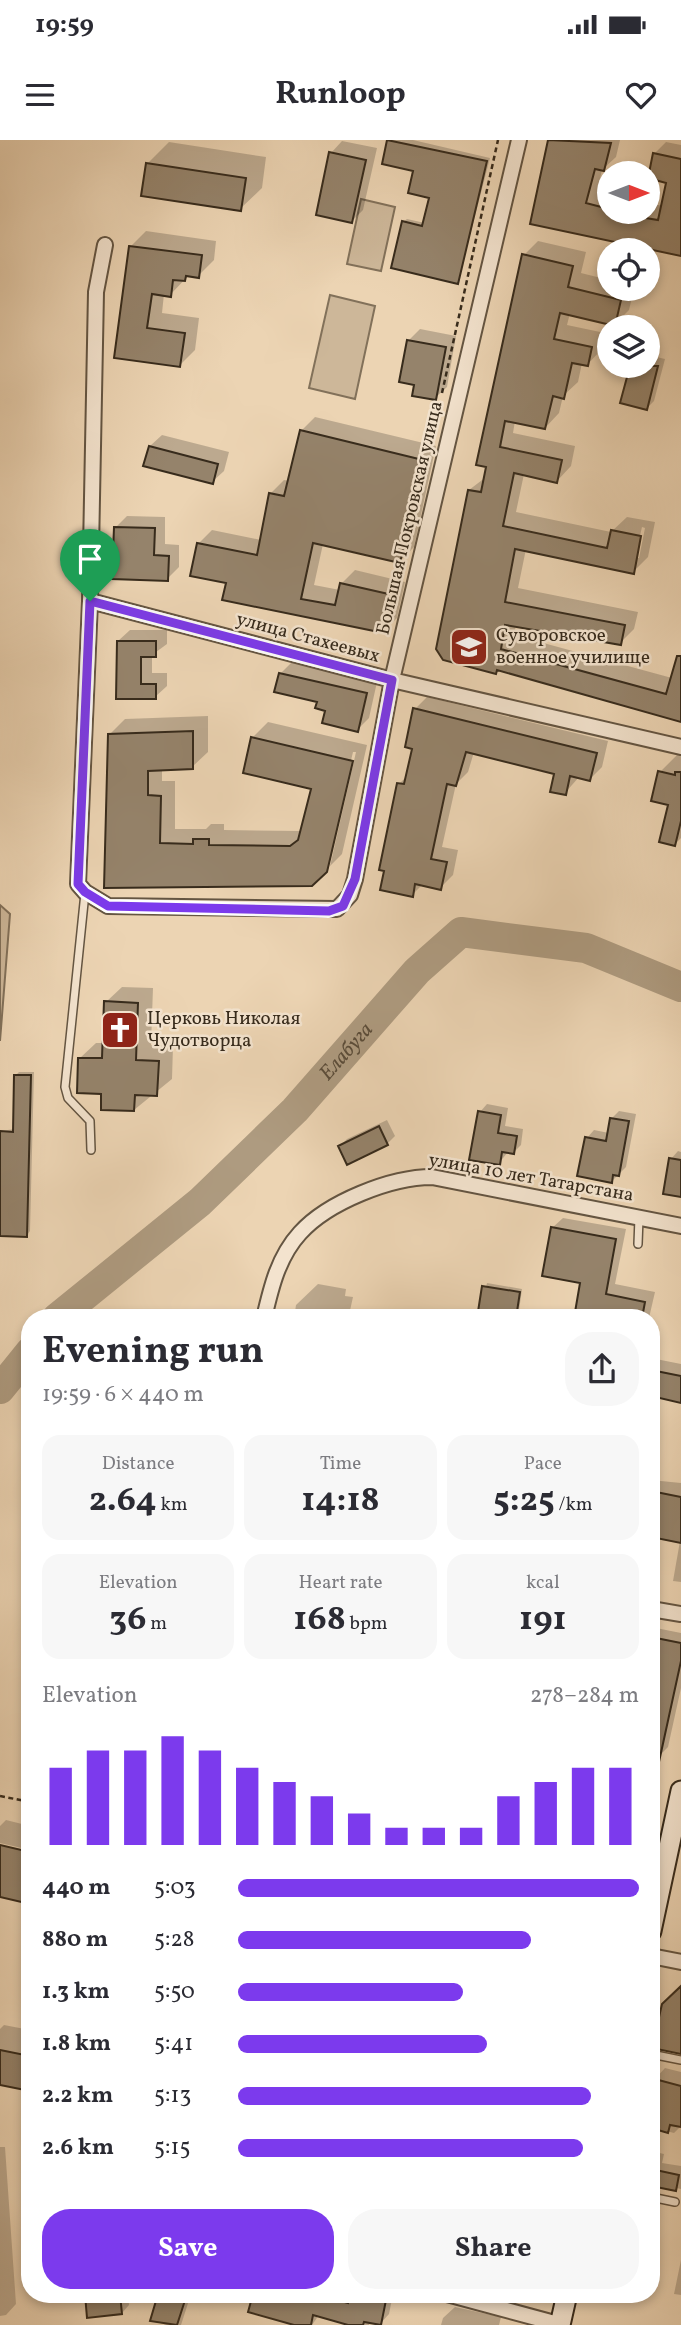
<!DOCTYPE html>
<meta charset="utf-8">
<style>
body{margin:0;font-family:Vollkorn,serif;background:#f7f7f7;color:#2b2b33;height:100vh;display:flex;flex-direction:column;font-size:26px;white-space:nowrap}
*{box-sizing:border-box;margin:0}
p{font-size:23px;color:#7c7c81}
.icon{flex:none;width:38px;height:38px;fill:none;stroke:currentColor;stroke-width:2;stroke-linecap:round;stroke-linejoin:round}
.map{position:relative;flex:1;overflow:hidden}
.drawer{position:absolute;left:21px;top:1169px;width:639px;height:994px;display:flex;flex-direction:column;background:#fff;border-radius:28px;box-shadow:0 4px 10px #0003}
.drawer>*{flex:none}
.needle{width:46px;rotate:90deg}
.buttons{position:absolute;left:597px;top:21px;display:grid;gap:14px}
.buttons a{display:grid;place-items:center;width:63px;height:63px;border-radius:50%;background:#fff;box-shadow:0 4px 10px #0003;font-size:35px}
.pin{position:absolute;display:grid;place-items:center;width:60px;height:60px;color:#fff;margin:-72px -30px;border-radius:50% 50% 50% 0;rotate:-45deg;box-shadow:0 0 7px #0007}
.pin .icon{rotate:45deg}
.round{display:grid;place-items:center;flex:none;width:74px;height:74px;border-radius:28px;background:#f7f7f7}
.summary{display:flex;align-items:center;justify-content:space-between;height:119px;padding:0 21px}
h1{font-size:38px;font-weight:700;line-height:52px}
.figures{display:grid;grid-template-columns:repeat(3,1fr);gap:10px;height:119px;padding:7px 21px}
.figures div{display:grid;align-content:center;border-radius:18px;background:#f7f7f7;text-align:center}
.figures b{font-size:35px;font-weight:700}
.figures small{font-size:19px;font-weight:400}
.figures p{font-size:19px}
.chart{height:196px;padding:14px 21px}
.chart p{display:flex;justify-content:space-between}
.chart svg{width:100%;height:126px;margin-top:7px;stroke:#7c3aed;stroke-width:6}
.primary-button{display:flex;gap:14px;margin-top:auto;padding:14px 21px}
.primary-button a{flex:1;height:80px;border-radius:28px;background:#7c3aed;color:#fff;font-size:28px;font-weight:700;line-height:80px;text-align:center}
.primary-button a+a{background:#f7f7f7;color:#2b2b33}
ul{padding:0 21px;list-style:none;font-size:23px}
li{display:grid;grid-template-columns:112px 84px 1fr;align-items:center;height:52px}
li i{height:18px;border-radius:9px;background:#7c3aed}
.status{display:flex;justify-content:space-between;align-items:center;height:49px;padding:0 35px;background:#fff;direction:ltr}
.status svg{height:19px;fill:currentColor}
header{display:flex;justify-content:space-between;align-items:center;height:91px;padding:0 21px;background:#fff;font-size:32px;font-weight:700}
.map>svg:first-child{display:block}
</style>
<div class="status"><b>19:59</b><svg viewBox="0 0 49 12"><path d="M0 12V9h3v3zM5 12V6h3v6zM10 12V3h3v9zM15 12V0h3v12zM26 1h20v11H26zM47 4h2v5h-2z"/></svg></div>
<header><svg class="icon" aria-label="menu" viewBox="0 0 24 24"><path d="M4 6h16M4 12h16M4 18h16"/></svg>Runloop<svg class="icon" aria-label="heart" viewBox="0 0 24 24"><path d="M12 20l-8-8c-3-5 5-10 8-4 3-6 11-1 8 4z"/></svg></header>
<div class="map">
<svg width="681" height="2185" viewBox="0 0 681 2185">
<rect width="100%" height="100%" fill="#ecd4b3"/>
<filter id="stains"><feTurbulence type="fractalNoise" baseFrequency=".00286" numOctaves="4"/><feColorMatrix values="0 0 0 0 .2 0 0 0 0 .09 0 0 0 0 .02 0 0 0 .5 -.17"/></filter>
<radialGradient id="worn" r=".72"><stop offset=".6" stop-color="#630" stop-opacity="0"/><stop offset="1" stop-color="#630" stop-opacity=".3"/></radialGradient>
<path fill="#cdb799" stroke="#82715a" stroke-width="2" d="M 361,59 L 395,67 L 381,131 L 347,124 Z
M 330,155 L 375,166 L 355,259 L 309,248 Z
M 0,765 L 10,774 L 0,901 Z"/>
<path fill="#0003" fill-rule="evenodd" d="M 389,0 L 413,0 L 490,18 L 458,142 L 403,82 L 407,79 L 425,83 L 431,57 L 415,30 L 384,23 Z
M 550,0 L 620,0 L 616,17 L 602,30 L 597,51 L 609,54 L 609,72 L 648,72 L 648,63 L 663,66 L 668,41 L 654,14 L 666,2 L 681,5 L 681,115 L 532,83 Z
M 342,1 L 377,8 L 363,70 L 352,81 L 331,13 Z
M 169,2 L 266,17 L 262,48 L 240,69 L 147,24 Z
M 146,91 L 216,101 L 214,120 L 198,136 L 189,135 L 170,155 L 164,154 L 162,173 L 199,178 L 195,210 L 179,226 L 116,217 L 131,106 Z
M 538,101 L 586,112 L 581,133 L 609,140 L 609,149 L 634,149 L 629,170 L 615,184 L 570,173 L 567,185 L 605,193 L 601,210 L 587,225 L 582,223 L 578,242 L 563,256 L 559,273 L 545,288 L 515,281 L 513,293 L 575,306 L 571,326 L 557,341 L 524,334 L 516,372 L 611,392 L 627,377 L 655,382 L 648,417 L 633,432 L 526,409 L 518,448 L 638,472 L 634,489 L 620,503 L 516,485 L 514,495 L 672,538 L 681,529 L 681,580 L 498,529 L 495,532 L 469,350 L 486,337 L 524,115 ZM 642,387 L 645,388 L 639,418 L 635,418 Z
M 420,189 L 456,196 L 447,247 L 435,258 L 416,243 L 408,201 Z
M 648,215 L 665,219 L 654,261 L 647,268 L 623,262 L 632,226 L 648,226 Z
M 315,277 L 436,306 L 414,407 L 400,421 L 323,404 L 314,445 L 340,450 L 341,444 L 355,430 L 405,442 L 397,478 L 383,492 L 228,441 L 198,404 L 212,390 L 261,400 L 270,354 L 284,340 L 290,341 L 301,291 Z
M 162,295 L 229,312 L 224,331 L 212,342 L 150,306 Z
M 127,376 L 165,377 L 165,404 L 179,405 L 179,427 L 167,439 L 116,387 Z
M 130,490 L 167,490 L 167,504 L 152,515 L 152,533 L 167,533 L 167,546 L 155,557 L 118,557 L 118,501 Z
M 292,522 L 377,542 L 369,578 L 357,590 L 327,569 L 280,534 Z
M 427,557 L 608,601 L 602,627 L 590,639 L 579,637 L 565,653 L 556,632 L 474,612 L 468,632 L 456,644 L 442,707 L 458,710 L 453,735 L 440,748 L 423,744 L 412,755 L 399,644 L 408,635 L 414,607 L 415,569 Z
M 208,576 L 208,612 L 192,627 L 162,628 L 162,641 L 175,641 L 175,689 L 206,689 L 211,684 L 224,684 L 224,690 L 302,691 L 313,648 L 253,597 L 268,582 L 367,605 L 342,714 L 330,726 L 356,612 L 353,612 L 325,731 L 106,746 L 109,595 L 125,579 Z
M 681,611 L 681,698 L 675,704 L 670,664 L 660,632 Z
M 122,847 L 153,848 L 151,905 L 173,906 L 172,939 L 134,970 L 80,918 L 96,903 L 105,903 L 106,862 Z
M 19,932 L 34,932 L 30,1091 L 27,1095 L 0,1094 L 0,991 L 15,989 L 16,935 Z
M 487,964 L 508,968 L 505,986 L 523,989 L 521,1005 L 513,1013 L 508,1012 L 499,1023 L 480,972 Z
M 619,971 L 636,974 L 626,1027 L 612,1041 L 587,998 L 594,990 L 609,993 L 612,978 Z
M 387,980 L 395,996 L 387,1004 L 340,1006 L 347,999 Z
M 678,1011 L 681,1012 L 681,1055 L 671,1019 Z
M 563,1078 L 626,1089 L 615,1144 L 655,1152 L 649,1178 L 576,1178 L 582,1142 L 552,1088 Z
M 487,1143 L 522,1149 L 518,1178 L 479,1178 Z
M 318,1144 L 346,1149 L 345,1156 L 353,1157 L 349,1175 L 361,1178 L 294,1178 L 296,1165 Z
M 651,1218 L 681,1224 L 681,1261 L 651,1254 Z
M 651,1340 L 681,1343 L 681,1442 L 673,1441 L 680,1401 L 651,1396 Z
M 651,1487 L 681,1493 L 681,1548 L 668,1607 L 659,1616 L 651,1614 Z
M 651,1642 L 660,1644 L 651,1685 Z
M 6,1680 L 30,1686 L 30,1710 L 0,1703 L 0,1686 Z
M 4,1885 L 30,1890 L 30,1949 L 0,1943 L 0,1889 Z
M 665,1928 L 681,1932 L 681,1986 L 674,1993 L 651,1987 L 651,1950 L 654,1940 Z
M 30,1990 L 30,2089 L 27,2089 L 27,2078 L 24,2078 L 24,1995 Z
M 0,2007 L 5,2007 L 16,2164 L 6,2175 L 0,2176 Z
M 651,2011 L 664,2014 L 662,2023 L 681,2026 L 681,2049 L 651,2043 Z
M 681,2120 L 681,2155 L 674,2154 Z
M 87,2154 L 128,2154 L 129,2165 L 122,2173 Z
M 160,2154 L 191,2154 L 181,2185 L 166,2185 L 152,2180 Z
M 255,2154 L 393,2154 L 389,2174 L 380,2184 L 370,2181 L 369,2185 L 345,2185 L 346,2183 L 319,2175 L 312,2185 L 297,2185 Z
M 455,2167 L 501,2177 L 499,2185 L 441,2185 L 443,2178 Z"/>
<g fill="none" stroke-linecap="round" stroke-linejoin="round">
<g stroke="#ae9b80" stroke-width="30">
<path id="s1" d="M 57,1178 L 200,1062 L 295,970 L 417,831 L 461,792 L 586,808 L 681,847"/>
<path d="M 0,1249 L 30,1212"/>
</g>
</g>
<path fill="#95836b" stroke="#372b1c" stroke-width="2" d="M 387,0 L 487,21 L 458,144 L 391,128 L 402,81 L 422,86 L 429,58 L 408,53 L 413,31 L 382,24 Z
M 548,0 L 611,3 L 604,31 L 595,29 L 586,63 L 609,69 L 609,72 L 658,80 L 666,43 L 648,38 L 653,13 L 681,19 L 681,116 L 530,84 Z
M 329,12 L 366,20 L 352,83 L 316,75 Z
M 146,23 L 246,38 L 241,71 L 141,56 Z
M 129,106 L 202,115 L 199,138 L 186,136 L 185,141 L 173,140 L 171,157 L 152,154 L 147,188 L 185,193 L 180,227 L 114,218 Z
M 522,114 L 573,126 L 568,147 L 621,160 L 615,186 L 560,173 L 554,199 L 592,207 L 588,226 L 572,223 L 564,259 L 553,256 L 545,289 L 505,281 L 500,307 L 562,320 L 557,343 L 514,333 L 503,386 L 607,408 L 611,390 L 641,396 L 634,434 L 515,409 L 505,462 L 625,485 L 621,505 L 505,485 L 501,509 L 666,554 L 677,516 L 681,516 L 681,582 L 497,530 L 496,534 L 443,520 L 436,509 L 468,350 L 481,352 L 486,327 L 476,325 Z
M 407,200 L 446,207 L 436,260 L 412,256 L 414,245 L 399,242 Z
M 630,226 L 658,226 L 647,270 L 620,263 Z
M 300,290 L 423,320 L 400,423 L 313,403 L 301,459 L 335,465 L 340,443 L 393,455 L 384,493 L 222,460 L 226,443 L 190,436 L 197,403 L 257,415 L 269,353 L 284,356 Z
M 149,306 L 218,324 L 213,344 L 143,326 Z
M 114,387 L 155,388 L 154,415 L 169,416 L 168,441 L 112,439 Z
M 117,501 L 156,501 L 156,517 L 141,517 L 141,544 L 156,544 L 156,559 L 116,559 Z
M 279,533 L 367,553 L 358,592 L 322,583 L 325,571 L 315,568 L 317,562 L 274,552 Z
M 413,568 L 597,613 L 590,641 L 570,636 L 566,655 L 550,652 L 554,634 L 466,612 L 456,646 L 447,644 L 431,719 L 447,722 L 441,750 L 415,744 L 413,757 L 380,750 L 384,731 L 379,730 L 397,643 L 404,644 L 412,609 L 405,607 Z
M 193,591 L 193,629 L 148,631 L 148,655 L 161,656 L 160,703 L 193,704 L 193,699 L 209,699 L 209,705 L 290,706 L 298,700 L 311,649 L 243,633 L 251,597 L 353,621 L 327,732 L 312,746 L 104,748 L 108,594 Z
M 658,631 L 675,635 L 675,632 L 681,632 L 681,681 L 675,706 L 659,702 L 668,665 L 651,661 Z
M 104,861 L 138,863 L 136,920 L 159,921 L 157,956 L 135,955 L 134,971 L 101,970 L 101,954 L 77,953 L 78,918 L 102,918 Z
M 14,935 L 31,935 L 27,1097 L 0,1096 L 0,991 L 13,992 Z
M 478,971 L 501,975 L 498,993 L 517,996 L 514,1014 L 502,1012 L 500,1025 L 469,1020 Z
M 610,978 L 629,981 L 619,1036 L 613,1035 L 612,1043 L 577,1036 L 585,997 L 606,1001 Z
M 379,986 L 388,1005 L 347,1025 L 338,1006 Z
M 669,1018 L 681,1020 L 681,1057 L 663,1054 Z
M 551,1087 L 616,1099 L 606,1154 L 645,1162 L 642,1178 L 574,1178 L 580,1143 L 542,1136 Z
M 482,1146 L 520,1152 L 516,1178 L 477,1178 Z
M 651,1230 L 681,1236 L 681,1263 L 651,1256 Z
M 651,1351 L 681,1357 L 681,1403 L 651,1397 Z
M 651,1497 L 681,1503 L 681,1521 L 657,1631 L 651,1630 Z
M 0,1705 L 30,1712 L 30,1764 L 0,1757 Z
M 681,1846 L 681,1914 L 652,1908 L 662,1864 Z
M 0,1910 L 30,1916 L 30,1951 L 0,1945 Z
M 651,1938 L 681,1946 L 681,1987 L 670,1985 L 668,1993 L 651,1988 Z
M 651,2029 L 679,2035 L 676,2051 L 651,2046 Z
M 85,2154 L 120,2154 L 122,2174 L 87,2178 Z
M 158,2154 L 187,2154 L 177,2185 L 150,2181 Z
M 253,2154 L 316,2154 L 348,2163 L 350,2154 L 358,2154 L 386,2160 L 381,2185 L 364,2182 L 363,2185 L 348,2185 L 313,2175 L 311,2185 L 294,2185 L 248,2172 Z"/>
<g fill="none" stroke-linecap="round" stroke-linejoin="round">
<defs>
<path id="lane" d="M 85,753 L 65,947 L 68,958 L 90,981 L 91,1010
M 638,1104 L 639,1078
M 651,1914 L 681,1920
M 651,2057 L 675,2062"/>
<path id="street" d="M 105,105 L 96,152 L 90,461 L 78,744 L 85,752 L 108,766 L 337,769 L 350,755 L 355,739 L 392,540 L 519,0
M 90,461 L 392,540 L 681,607
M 264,1178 C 271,1148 278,1117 300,1093 C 328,1062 391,1037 432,1037 L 681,1086
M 651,1469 L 681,1474
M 651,1816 L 681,1822
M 447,2154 L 562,2185"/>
<path id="secondary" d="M 651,1791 L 681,1651
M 560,2185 L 567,2154"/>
</defs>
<use href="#lane" stroke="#645542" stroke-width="10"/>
<use href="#street" stroke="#645542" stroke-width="18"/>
<use href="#secondary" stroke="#372b1c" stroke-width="23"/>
<path stroke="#372b1c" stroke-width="2.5" stroke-dasharray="5 3.5" stroke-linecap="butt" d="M 442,253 L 498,0
M 0,1656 L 30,1662
M 651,1849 L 659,1833"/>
<use href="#lane" stroke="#f3e3ce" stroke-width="7"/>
<use href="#street" stroke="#f3e3ce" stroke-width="14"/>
<use href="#secondary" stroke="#f3e3ce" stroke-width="19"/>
</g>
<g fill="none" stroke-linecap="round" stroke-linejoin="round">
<defs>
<path id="route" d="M 90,461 L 392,540 L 355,739 L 343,766 L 329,771 L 108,766 L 85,752 L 78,744 Z"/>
</defs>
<use href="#route" stroke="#fff" stroke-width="14"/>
<use href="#route" stroke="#7c3aed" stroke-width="9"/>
</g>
<defs>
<symbol id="university-square" viewBox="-11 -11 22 22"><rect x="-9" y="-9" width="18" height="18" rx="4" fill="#8f2418" stroke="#f3e3ce"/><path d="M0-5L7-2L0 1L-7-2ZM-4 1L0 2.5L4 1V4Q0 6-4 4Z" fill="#fff"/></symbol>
<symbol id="church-square" viewBox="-11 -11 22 22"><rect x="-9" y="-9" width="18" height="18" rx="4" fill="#8f2418" stroke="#f3e3ce"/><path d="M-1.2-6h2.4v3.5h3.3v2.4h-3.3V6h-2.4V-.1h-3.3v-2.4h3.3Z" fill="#fff"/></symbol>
</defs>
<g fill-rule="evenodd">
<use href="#university-square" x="447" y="485" width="44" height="44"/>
<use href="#church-square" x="98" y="868" width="44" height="44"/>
</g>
<g text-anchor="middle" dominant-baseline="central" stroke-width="5" stroke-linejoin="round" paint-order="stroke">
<g font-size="19" fill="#372b1c" stroke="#f3e3ce">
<text transform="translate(410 378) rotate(-77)">Большая Покровская улица</text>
<text transform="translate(308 498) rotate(15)">улица Стахеевых</text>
<text transform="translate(531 1038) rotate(10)">улица 10 лет Татарстана</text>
</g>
<g font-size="19" fill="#372b1c" stroke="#f3e3ce" text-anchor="start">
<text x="496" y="496">Суворовское<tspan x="496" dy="22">военное училище</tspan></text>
<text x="147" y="879">Церковь Николая<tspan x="147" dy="22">Чудотворца</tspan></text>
</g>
<g font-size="21" font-style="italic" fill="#5b4d3a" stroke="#f3e3ce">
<text stroke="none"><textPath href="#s1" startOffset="394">Елабуга</textPath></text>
</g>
</g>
<rect width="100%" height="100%" filter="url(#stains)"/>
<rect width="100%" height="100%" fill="url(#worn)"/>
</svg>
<div class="buttons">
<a><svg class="needle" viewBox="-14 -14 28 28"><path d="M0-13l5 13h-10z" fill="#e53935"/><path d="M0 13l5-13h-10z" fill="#7c7c81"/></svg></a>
<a><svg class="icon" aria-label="locate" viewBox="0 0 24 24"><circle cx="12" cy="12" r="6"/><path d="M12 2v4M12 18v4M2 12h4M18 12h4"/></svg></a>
<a><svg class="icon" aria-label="layers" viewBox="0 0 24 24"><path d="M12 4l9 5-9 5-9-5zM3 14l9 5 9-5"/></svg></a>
</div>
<div class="pin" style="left:90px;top:461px;background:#1e9e55"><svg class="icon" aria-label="arrive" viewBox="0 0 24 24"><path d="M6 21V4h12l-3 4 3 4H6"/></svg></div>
<section class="drawer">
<div class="summary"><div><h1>Evening run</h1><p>19:59 · 6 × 440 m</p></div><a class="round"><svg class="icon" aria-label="share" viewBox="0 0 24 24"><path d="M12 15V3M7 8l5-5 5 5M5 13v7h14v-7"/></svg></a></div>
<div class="figures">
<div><p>Distance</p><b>2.64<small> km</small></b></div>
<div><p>Time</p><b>14:18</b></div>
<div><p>Pace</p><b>5:25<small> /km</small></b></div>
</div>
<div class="figures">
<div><p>Elevation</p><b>36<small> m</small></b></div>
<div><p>Heart rate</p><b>168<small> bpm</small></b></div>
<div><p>kcal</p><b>191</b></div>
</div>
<div class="chart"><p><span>Elevation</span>278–284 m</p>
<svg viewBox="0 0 160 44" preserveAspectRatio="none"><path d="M5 44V17M15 44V11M25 44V11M35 44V6M45 44V11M55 44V17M65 44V22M75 44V27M85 44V33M95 44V38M105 44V38M115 44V38M125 44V27M135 44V22M145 44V17M155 44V17"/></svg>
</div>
<ul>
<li><b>440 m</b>5:03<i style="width:100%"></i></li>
<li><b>880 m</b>5:28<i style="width:73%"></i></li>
<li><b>1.3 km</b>5:50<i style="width:56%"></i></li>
<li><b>1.8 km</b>5:41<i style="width:62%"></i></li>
<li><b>2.2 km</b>5:13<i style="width:88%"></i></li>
<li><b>2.6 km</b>5:15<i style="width:86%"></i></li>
</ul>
<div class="primary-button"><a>Save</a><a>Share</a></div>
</section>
</div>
